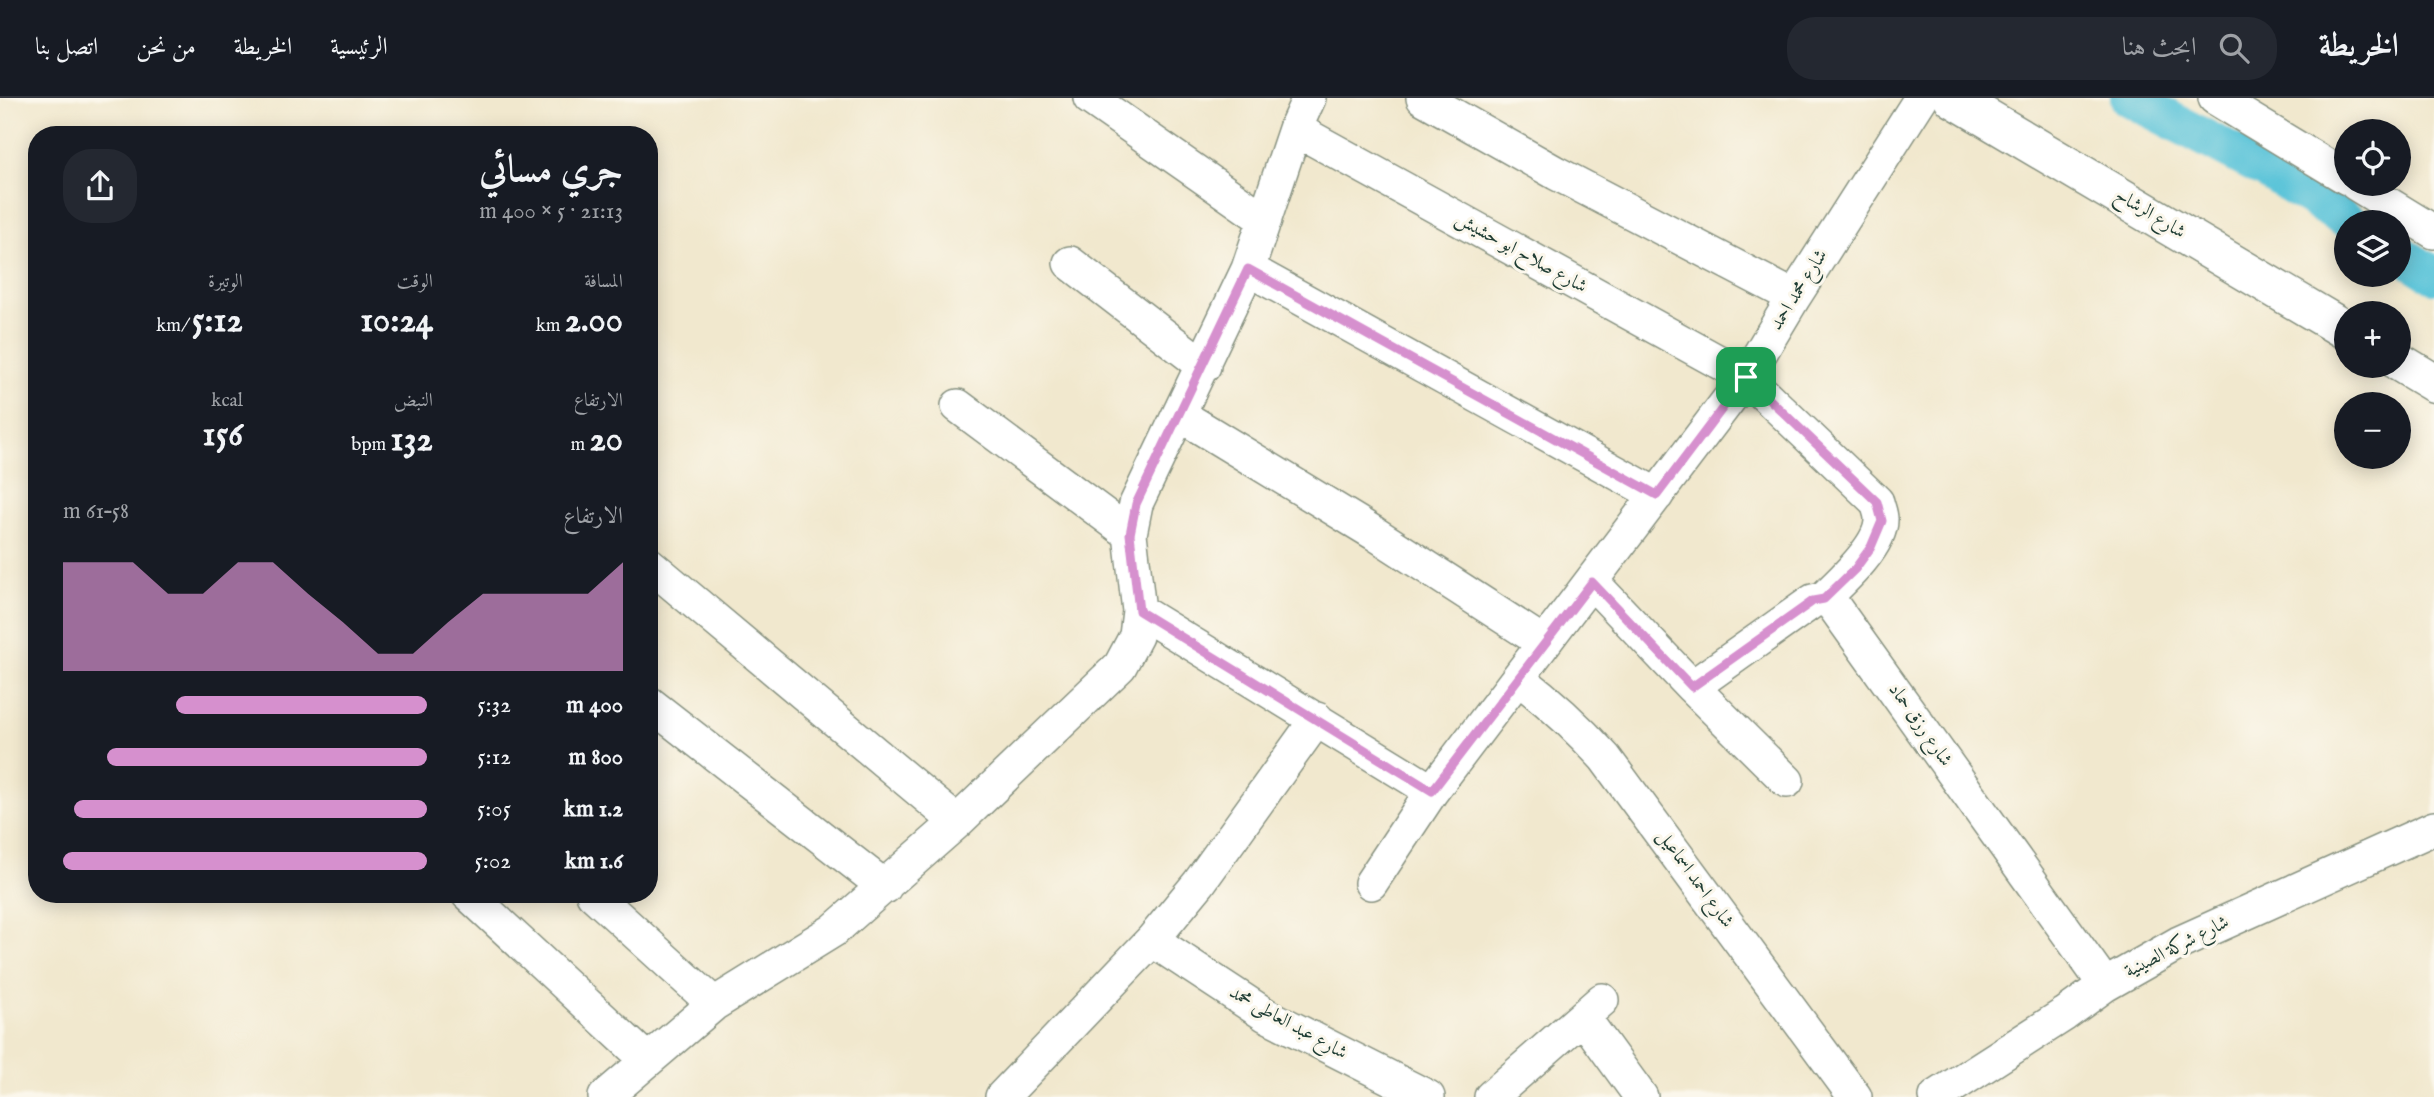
<!DOCTYPE html>
<html lang="ar">
<meta charset="utf-8">
<style>
body{margin:0;font-family:"IM FELL English",Amiri,serif;background:#242831;color:#f1f3f6;direction:rtl;height:100vh;display:flex;flex-direction:column;font-size:26px;white-space:nowrap}
*{box-sizing:border-box;margin:0}
p{font-size:23px;color:#9ea1a6}
.icon{flex:none;width:38px;height:38px;fill:none;stroke:currentColor;stroke-width:2;stroke-linecap:round;stroke-linejoin:round}
.map{position:relative;flex:1;overflow:hidden;direction:ltr}
.details{position:absolute;left:28px;top:28px;width:630px;height:777px;display:flex;flex-direction:column;background:#171b24;border-radius:28px;box-shadow:0 4px 18px #0003;direction:rtl}
.details>*{flex:none}
.tools{position:absolute;left:2334px;top:21px;display:grid;gap:14px}
.tools a{display:grid;place-items:center;width:77px;height:77px;border-radius:50%;background:#171b24;box-shadow:0 4px 18px #0003;font-size:35px}
.pin{position:absolute;display:grid;place-items:center;width:60px;height:60px;color:#fff;margin:-30px;border-radius:14px;box-shadow:0 4px 10px #0006}
.round{display:grid;place-items:center;flex:none;width:74px;height:74px;border-radius:28px;background:#242831}
.summary{display:flex;align-items:center;justify-content:space-between;height:119px;padding:0 35px}
h1{font-size:38px;font-weight:700;line-height:52px}
.stats{display:grid;grid-template-columns:repeat(3,1fr);gap:10px;height:119px;padding:7px 35px}
.stats div{display:grid;align-content:center}
.stats b{font-size:35px;font-weight:700}
.stats small{font-size:19px;font-weight:400}
.stats p{font-size:19px}
.chart{height:196px;padding:14px 35px}
.chart p{display:flex;justify-content:space-between}
.chart svg{width:100%;height:126px;margin-top:7px;fill:#d690ce;opacity:.7}
ul{padding:0 35px;list-style:none;font-size:23px}
li{display:grid;grid-template-columns:112px 84px 1fr;align-items:center;height:52px}
li i{height:18px;border-radius:9px;background:#d690ce}
header{display:flex;align-items:center;gap:42px;box-sizing:border-box;height:98px;padding:0 35px;background:#171b24;border-bottom:2px solid #363941}
header strong{font-size:33px}
nav{display:flex;gap:38px;margin-inline-start:auto;font-size:24px}
.search{width:490px;height:63px;background:#242831;display:flex;align-items:center;gap:18px;box-sizing:border-box;padding:0 24px;border-radius:28px;color:#9ea1a6;font-size:26px}
.map>svg:first-child{display:block}
</style>
<header>
<strong>الخريطة</strong>
<div class="search"><svg class="icon" aria-label="search" viewBox="0 0 24 24"><circle cx="10" cy="10" r="6"/><path d="M15 15l6 6"/></svg>ابحث هنا</div>
<nav><a>الرئيسية</a><a>الخريطة</a><a>من نحن</a><a>اتصل بنا</a></nav>
</header>
<div class="map">
<svg width="2434" height="999" viewBox="0 0 2434 999">
<rect width="100%" height="100%" fill="#fbf7ec"/>
<filter id="ink" filterUnits="userSpaceOnUse"><feTurbulence type="fractalNoise" baseFrequency=".0143" numOctaves="2"/><feDisplacementMap in="SourceGraphic" scale="14" xChannelSelector="R" yChannelSelector="G"/><feConvolveMatrix kernelMatrix="1 2 1 2 8 2 1 2 1" color-interpolation-filters="sRGB"/></filter>
<filter id="wash" filterUnits="userSpaceOnUse"><feTurbulence type="fractalNoise" baseFrequency=".00686" numOctaves="4" result="noise"/><feDisplacementMap in="SourceGraphic" scale="28" xChannelSelector="R" yChannelSelector="G"/><feGaussianBlur stdDeviation="1.57" result="paint"/><feColorMatrix in="noise" values="0 0 0 0 0 0 0 0 0 0 0 0 0 0 0 0 0 1.4 0 .05"/><feComposite in="paint" operator="in"/></filter>
<g filter="url(#wash)">
<rect width="100%" height="100%" fill="#f1e8ce"/>
<g fill="none" stroke-linecap="round" stroke-linejoin="round">
<path stroke="#5cc4d9" stroke-width="38" d="M 2129,0 L 2266,72 L 2349,124
M 2399,155 L 2434,177"/>
</g>
</g>
<g filter="url(#ink)">
<g fill="none" stroke-linecap="round" stroke-linejoin="round">
<defs>
<path id="minor" d="M 1090,0 L 1265,122
M 1423,0 L 1556,75 L 1794,199
M 2215,0 L 2347,80
M 1295,31 L 1746,279 L 1877,404 C 1878,409 1881,415 1881,421 C 1882,447 1841,484 1823,501
M 2356,86 L 2434,134
M 1070,165 L 1204,268
M 1248,171 L 1295,31 L 1309,0
M 958,308 L 1130,436
M 1180,317 L 1374,435 L 1544,545
M 649,466 L 957,724
M 1592,484 L 1692,589 L 1787,683
M 1139,513 L 1432,693
M 1518,580 C 1550,604 1578,630 1605,660 L 1855,999
M 1692,589 L 1813,503 L 1823,501 L 1830,503 L 2105,887
M 649,605 L 885,789
M 1371,785 L 1432,693 L 1746,279 L 1794,199 L 1921,0
M 468,796 L 647,962
M 593,796 L 714,906
M 1152,842 L 1266,917 L 1428,999
M 1583,919 L 1641,999
M 605,999 L 714,906 L 834,832 L 957,724 L 1120,568 L 1136,538 L 1139,513 L 1130,436 L 1136,406 L 1248,171 L 1657,397
M 1002,999 L 1152,842 L 1199,785 L 1317,621
M 1491,999 L 1602,902
M 1936,999 L 2065,916 L 2105,887 L 2179,845 L 2434,730"/>
<path id="tertiary" d="M 1953,0 L 2347,233
M 2399,264 L 2434,285"/>
</defs>
<use href="#minor" stroke="#889281" stroke-width="36"/>
<use href="#tertiary" stroke="#889281" stroke-width="41"/>
<use href="#minor" stroke="#fff" stroke-width="33"/>
<use href="#tertiary" stroke="#fff" stroke-width="38"/>
</g>
</g>
<g fill="none" stroke-linecap="round" stroke-linejoin="round" filter="url(#ink)">
<defs>
<path id="route" d="M 1248,171 L 1657,397 L 1746,279 L 1877,404 L 1882,423 L 1871,449 L 1855,471 L 1824,501 L 1813,503 L 1692,589 L 1592,484 L 1432,693 L 1139,513 L 1130,436 L 1136,406 Z"/>
</defs>
<use href="#route" stroke="#fff" stroke-width="14"/>
<use href="#route" stroke="#d690ce" stroke-width="9"/>
</g>
<g text-anchor="middle" dominant-baseline="central" stroke-width="6" stroke-linejoin="round" paint-order="stroke">
<g font-size="19" fill="#1f3d34" stroke="#fbf7ec">
<text transform="translate(2150 116) rotate(31)">شارع الرشاح</text>
<text transform="translate(1521 155) rotate(29)">شارع صلاح ابو حشيش</text>
<text transform="translate(1799 192) rotate(-58)">شارع محمد احمد</text>
<text transform="translate(1920 627) rotate(55)">شارع رزق حماد</text>
<text transform="translate(1695 781) rotate(54)">شارع احمد اسماعيل</text>
<text transform="translate(2177 849) rotate(-27)">شارع شركة الصينية</text>
<text transform="translate(1288 925) rotate(29)">شارع عبد العاطى محمد</text>
</g>
</g>
</svg>
<div class="tools">
<a><svg class="icon" aria-label="locate" viewBox="0 0 24 24"><circle cx="12" cy="12" r="6"/><path d="M12 2v4M12 18v4M2 12h4M18 12h4"/></svg></a>
<a><svg class="icon" aria-label="layers" viewBox="0 0 24 24"><path d="M12 4l9 5-9 5-9-5zM3 14l9 5 9-5"/></svg></a>
<a>+</a>
<a>−</a>
</div>
<div class="pin" style="left:1746px;top:279px;background:#1e9e55"><svg class="icon" aria-label="arrive" viewBox="0 0 24 24"><path d="M6 21V4h12l-3 4 3 4H6"/></svg></div>
<section class="details">
<div class="summary"><div><h1>جري مسائي</h1><p>21:13 · 5 × 400 m</p></div><a class="round"><svg class="icon" aria-label="share" viewBox="0 0 24 24"><path d="M12 15V3M7 8l5-5 5 5M5 13v7h14v-7"/></svg></a></div>
<div class="stats">
<div><p>المسافة</p><b>2.00<small> km</small></b></div>
<div><p>الوقت</p><b>10:24</b></div>
<div><p>الوتيرة</p><b>5:12<small> /km</small></b></div>
</div>
<div class="stats">
<div><p>الارتفاع</p><b>20<small> m</small></b></div>
<div><p>النبض</p><b>132<small> bpm</small></b></div>
<div><p>kcal</p><b>156</b></div>
</div>
<div class="chart"><p><span>الارتفاع</span>58–61 m</p>
<svg viewBox="0 0 160 44" preserveAspectRatio="none"><path d="M0 44V6L10 6L20 6L30 17L40 17L50 6L60 6L70 17L80 27L90 38L100 38L110 27L120 17L130 17L140 17L150 17L160 6V44z"/></svg>
</div>
<ul>
<li><b>400 m</b>5:32<i style="width:69%"></i></li>
<li><b>800 m</b>5:12<i style="width:88%"></i></li>
<li><b>1.2 km</b>5:05<i style="width:97%"></i></li>
<li><b>1.6 km</b>5:02<i style="width:100%"></i></li>
</ul>
</section>
</div>
